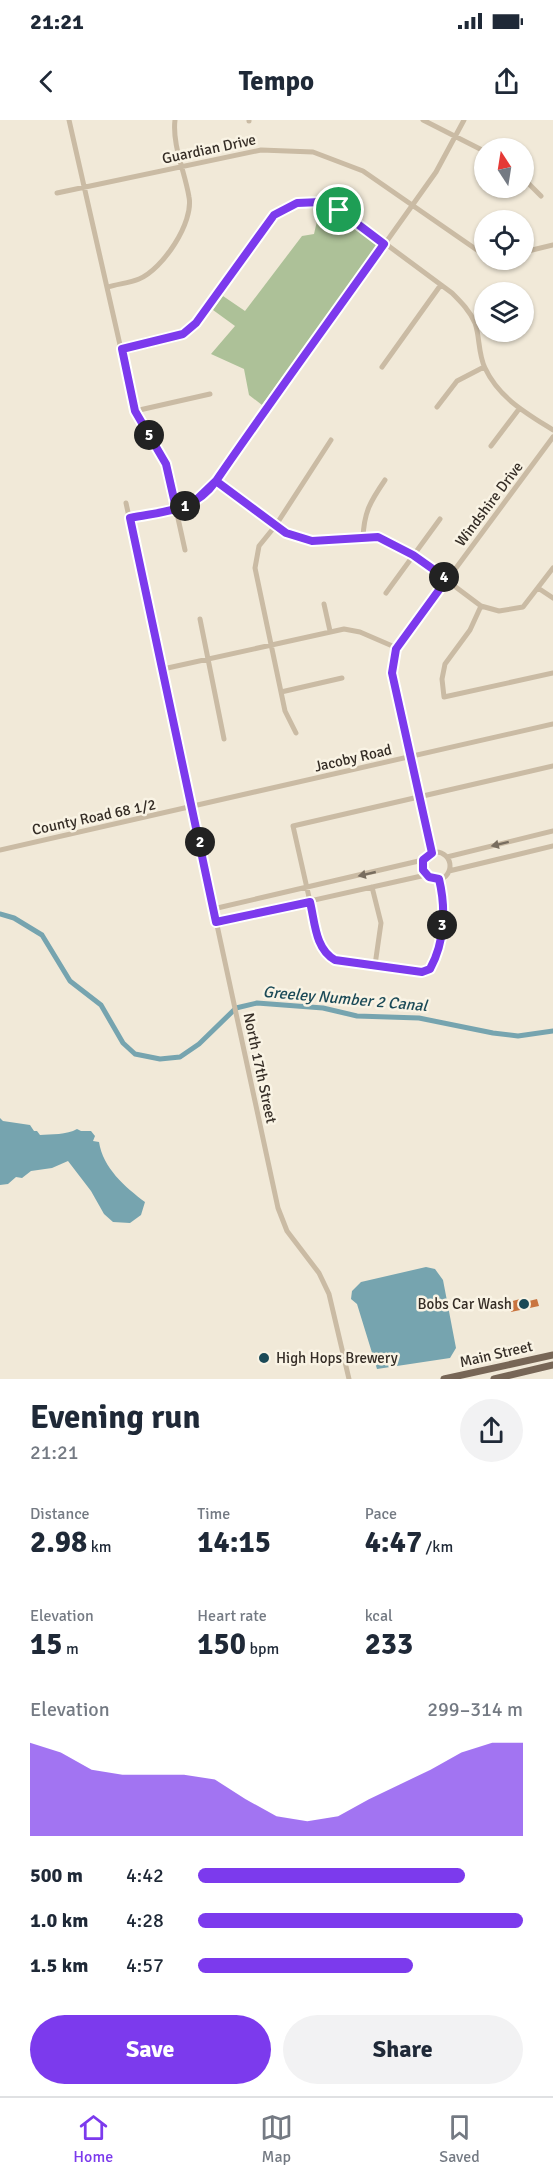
<!DOCTYPE html>
<meta charset="utf-8">
<style>
body{margin:0;font-family:Signika,sans-serif;background:#f2f2f3;color:#1f2937;height:100vh;display:flex;flex-direction:column;font-size:22px;white-space:nowrap}
*{box-sizing:border-box;margin:0}
p{font-size:20px;color:#747a83}
.icon{flex:none;width:33px;height:33px;fill:none;stroke:currentColor;stroke-width:2;stroke-linecap:round;stroke-linejoin:round}
.map{position:relative;height:1259px;overflow:hidden}
.details{display:flex;flex-direction:column;background:#fff;flex:1}
.details>*{flex:none}
.needle{width:39px;rotate:348deg}
.fabs{position:absolute;left:474px;top:18px;display:grid;gap:12px}
.fabs a{display:grid;place-items:center;width:60px;height:60px;border-radius:50%;background:#fff;box-shadow:0 2px 4px #0004;font-size:30px}
.pin{position:absolute;display:grid;place-items:center;width:51px;height:51px;color:#fff;margin:-26px;border:3px solid #fff;border-radius:50%;box-shadow:0 2px 6px #0007}
.km{position:absolute;width:30px;height:30px;margin:-15px;border-radius:50%;background:#222;color:#fff;font-size:16px;line-height:30px;text-align:center}
.round{display:grid;place-items:center;flex:none;width:63px;height:63px;border-radius:32px;background:#f2f2f3}
.head{display:flex;align-items:center;justify-content:space-between;height:102px;padding:0 30px}
h1{font-size:33px;font-weight:700;line-height:45px}
.stats{display:grid;grid-template-columns:repeat(3,1fr);gap:9px;height:102px;padding:6px 30px}
.stats div{display:grid;align-content:center}
.stats b{font-size:30px;font-weight:700}
.stats small{font-size:16px;font-weight:400}
.stats p{font-size:16px}
.chart{height:168px;padding:12px 30px}
.chart p{display:flex;justify-content:space-between}
.chart svg{width:100%;height:108px;margin-top:6px;fill:#7c3aed;opacity:.7}
.cta{display:flex;gap:12px;margin-top:auto;padding:12px 30px}
.cta a{flex:1;height:69px;border-radius:36px;background:#7c3aed;color:#fff;font-size:24px;font-weight:700;line-height:69px;text-align:center}
.cta a+a{background:#f2f2f3;color:#1f2937}
ul{padding:0 30px;list-style:none;font-size:20px}
li{display:grid;grid-template-columns:96px 72px 1fr;align-items:center;height:45px}
li i{height:15px;border-radius:8px;background:#7c3aed}
.status{display:flex;justify-content:space-between;align-items:center;height:42px;padding:0 30px;background:#fff;direction:ltr}
.status svg{height:16px;fill:currentColor}
header{display:flex;justify-content:space-between;align-items:center;height:78px;padding:0 30px;background:#fff;font-size:27px;font-weight:700}
.dock{display:flex;justify-content:space-around;align-items:center;height:84px;border-top:2px solid #e0e1e3;background:#fff;font-size:16px;color:#747a83}
.dock a{display:grid;justify-items:center;gap:3px}
.dock .current{color:#7c3aed}
.map>svg:first-child{display:block}
</style>
<div class="status"><b>21:21</b><svg viewBox="0 0 49 12"><path d="M0 12V9h3v3zM5 12V6h3v6zM10 12V3h3v9zM15 12V0h3v12zM26 1h20v11H26zM47 4h2v5h-2z"/></svg></div>
<header><svg class="icon" aria-label="back" viewBox="0 0 24 24"><path d="M15 5l-7 7 7 7"/></svg>Tempo<svg class="icon" aria-label="share" viewBox="0 0 24 24"><path d="M12 15V3M7 8l5-5 5 5M5 13v7h14v-7"/></svg></header>
<div class="map">
<svg width="553" height="1259" viewBox="0 0 553 1259">
<rect width="100%" height="100%" fill="#f1e9d8"/>
<path fill="#adc198" d="M 320,88 L 332,93 L 376,124 L 376,127 L 262,285 L 249,275 L 244,249 L 211,234 L 235,206 L 213,190 L 223,176 L 245,191 L 302,116 L 314,114 Z"/>
<path fill="#76a4af" d="M 0,998 L 3,1001 L 30,1005 L 34,1011 L 37,1011 L 40,1015 C 51,1014 67,1015 77,1009 L 81,1011 L 91,1011 L 95,1016 L 93,1021 L 99,1022 C 103,1048 125,1067 145,1082 L 141,1095 L 130,1103 L 113,1102 L 104,1094 L 91,1071 L 68,1041 L 52,1048 L 31,1051 L 22,1058 L 16,1057 L 8,1064 L 0,1065 Z
M 426,1147 L 435,1149 L 443,1160 L 456,1228 L 450,1238 L 377,1249 L 357,1184 L 351,1179 L 352,1171 L 361,1162 Z"/>
<g fill="none" stroke-linecap="round" stroke-linejoin="round">
<path stroke="#76a4af" stroke-width="5" d="M 0,794 L 14,798 L 42,815 L 70,861 L 101,885 L 123,923 L 135,934 L 160,939 L 180,937 L 199,924 L 236,888 L 257,883 L 323,888 L 357,896 L 419,898 L 493,913 L 518,916 L 553,911"/>
</g>
<path fill="#c9743f" d="M 520,1179 L 521,1183 L 537,1179 L 539,1186 L 511,1192 L 509,1182 Z"/>
<g fill="none" stroke-linecap="round" stroke-linejoin="round">
<path stroke="#cabba4" stroke-width="5" d="M 69,0 L 135,291 L 166,344 L 185,430
M 423,0 L 484,31
M 249,1 L 249,0
M 524,59 L 541,76
M 57,73 L 261,30 L 313,32 L 363,51 L 477,130 L 484,131
M 524,132 L 553,125
M 108,167 C 117,164 130,163 139,159 C 163,149 194,102 189,77 C 185,52 172,25 175,0
M 122,229 L 183,214 L 196,203 L 275,95 L 297,83 L 321,82 L 340,90 L 452,173 C 461,182 470,191 475,203 C 480,217 478,234 485,248 C 499,278 526,293 553,310
M 382,247 L 440,166
M 437,287 L 457,261 L 484,247
M 135,291 L 210,274
M 491,326 L 519,289
M 216,361 L 286,413 L 312,421 L 378,417 L 413,435 L 481,486 L 499,491 L 523,487 L 553,448
M 126,383 L 278,1088 L 287,1111 L 319,1153 L 329,1174 L 349,1259
M 130,398 L 191,385 L 211,368 L 436,52 L 464,0
M 363,418 C 364,392 370,382 385,360
M 538,468 L 553,478
M 386,473 L 440,399
M 324,484 L 330,511
M 481,486 L 470,510 L 445,544 L 442,559 L 444,577 L 553,553
M 200,499 L 224,619
M 163,549 L 344,509 L 360,512 L 397,528
M 281,572 L 342,558
M 296,613 L 285,591 L 255,448 L 259,426 L 276,405 L 331,320
M 0,730 L 553,604
M422 746a14 14 0 1 1 28 0a14 14 0 1 1-28 0Z
M 432,733 L 392,553 L 396,529 L 553,317
M 447,737 L 553,711
M 449,751 L 553,726
M 439,759 C 446,788 445,822 430,849 L 422,852 L 335,840 L 323,832 L 320,826 L 293,706 L 553,646
M 372,767 L 381,803 L 375,845
M 213,789 L 423,740
M 216,802 L 426,755"/>
<path stroke="#776656" stroke-width="7" d="M 444,1259 L 553,1235
M 494,1259 L 553,1245"/>
</g>
<defs><path id="oneway-solid" d="M-6-.8H1V-3.2L6.5 0L1 3.2V.8H-6Z" transform="scale(1.5)"/></defs>
<g fill="#786d5f">
<use href="#oneway-solid" transform="translate(500 724) rotate(166)"/>
<use href="#oneway-solid" transform="translate(367 754) rotate(167)"/>
</g>
<g fill="none" stroke-linecap="round" stroke-linejoin="round">
<defs>
<path id="route" d="M 339,90 L 384,124 C 328,203 271,281 216,361 C 194,392 164,391 130,398 L 216,802 L 310,782 C 315,802 315,829 335,840 L 422,852 L 430,849 C 445,822 446,788 439,759 L 429,757 L 423,750 L 423,740 L 432,733 L 392,553 L 396,529 L 447,459 L 413,435 L 378,417 L 312,421 L 286,413 L 216,361 L 191,385 L 176,388 L 166,344 L 135,291 L 122,229 L 183,214 L 196,203 L 274,95 L 297,83 L 321,82 L 339,90"/>
</defs>
<use href="#route" stroke="#fff" stroke-width="12"/>
<use href="#route" stroke="#7c3aed" stroke-width="8"/>
</g>
<g fill="#1b4a57" stroke="#f9f3e4" stroke-width="2">
<circle cx="524" cy="1184" r="6"/>
<circle cx="264" cy="1238" r="6"/>
</g>
<g text-anchor="middle" dominant-baseline="central" stroke-width="5" stroke-linejoin="round" paint-order="stroke">
<g font-size="15" fill="#352d26" stroke="#f9f3e4">
<text transform="translate(209 29) rotate(-12)">Guardian Drive</text>
<text transform="translate(489 384) rotate(-53)">Windshire Drive</text>
<text transform="translate(353 638) rotate(-13)">Jacoby Road</text>
<text transform="translate(94 697) rotate(-12)">County Road 68 1/2</text>
<text transform="translate(260 948) rotate(78)">North 17th Street</text>
<text transform="translate(496 1234) rotate(-13)">Main Street</text>
</g>
<g font-size="15" fill="#352d26" stroke="#f9f3e4" text-anchor="end">
<text x="512" y="1184">Bobs Car Wash</text>
<text x="276" y="1238" text-anchor="start">High Hops Brewery</text>
</g>
<g font-size="16" font-style="italic" fill="#1b4a57" stroke="#f9f3e4">
<text transform="translate(345 879) rotate(5)">Greeley Number 2 Canal</text>
</g>
</g>
</svg>
<div class="fabs">
<a><svg class="needle" viewBox="-14 -14 28 28"><path d="M0-13l5 13h-10z" fill="#e53935"/><path d="M0 13l5-13h-10z" fill="#747a83"/></svg></a>
<a><svg class="icon" aria-label="locate" viewBox="0 0 24 24"><circle cx="12" cy="12" r="6"/><path d="M12 2v4M12 18v4M2 12h4M18 12h4"/></svg></a>
<a><svg class="icon" aria-label="layers" viewBox="0 0 24 24"><path d="M12 4l9 5-9 5-9-5zM3 14l9 5 9-5"/></svg></a>
</div>
<div class="pin" style="left:339px;top:90px;background:#1e9e55"><svg class="icon" aria-label="arrive" viewBox="0 0 24 24"><path d="M6 21V4h12l-3 4 3 4H6"/></svg></div>
<b class="km" style="left:185px;top:386px">1</b>
<b class="km" style="left:200px;top:722px">2</b>
<b class="km" style="left:442px;top:805px">3</b>
<b class="km" style="left:444px;top:457px">4</b>
<b class="km" style="left:149px;top:315px">5</b>
</div>
<section class="details">
<div class="head"><div><h1>Evening run</h1><p>21:21</p></div><a class="round"><svg class="icon" aria-label="share" viewBox="0 0 24 24"><path d="M12 15V3M7 8l5-5 5 5M5 13v7h14v-7"/></svg></a></div>
<div class="stats">
<div><p>Distance</p><b>2.98<small> km</small></b></div>
<div><p>Time</p><b>14:15</b></div>
<div><p>Pace</p><b>4:47<small> /km</small></b></div>
</div>
<div class="stats">
<div><p>Elevation</p><b>15<small> m</small></b></div>
<div><p>Heart rate</p><b>150<small> bpm</small></b></div>
<div><p>kcal</p><b>233</b></div>
</div>
<div class="chart"><p><span>Elevation</span>299–314 m</p>
<svg viewBox="0 0 160 44" preserveAspectRatio="none"><path d="M0 44V6L10 10L20 17L30 19L40 19L50 19L60 21L70 29L80 36L90 38L100 36L110 29L120 23L130 17L140 10L150 6L160 6V44z"/></svg>
</div>
<ul>
<li><b>500 m</b>4:42<i style="width:82%"></i></li>
<li><b>1.0 km</b>4:28<i style="width:100%"></i></li>
<li><b>1.5 km</b>4:57<i style="width:66%"></i></li>
</ul>
<div class="cta"><a>Save</a><a>Share</a></div>
</section>
<nav class="dock">
<a class="current"><svg class="icon" aria-label="home" viewBox="0 0 24 24"><path d="M3 11l9-7 9 7M6 9v11h12V9"/></svg>Home</a>
<a><svg class="icon" aria-label="map" viewBox="0 0 24 24"><path d="M3 6l6-2 6 2 6-2v14l-6 2-6-2-6 2zM9 4v14M15 6v14"/></svg>Map</a>
<a><svg class="icon" aria-label="saved" viewBox="0 0 24 24"><path d="M7 4h10v16l-5-4-5 4z"/></svg>Saved</a>
</nav>
